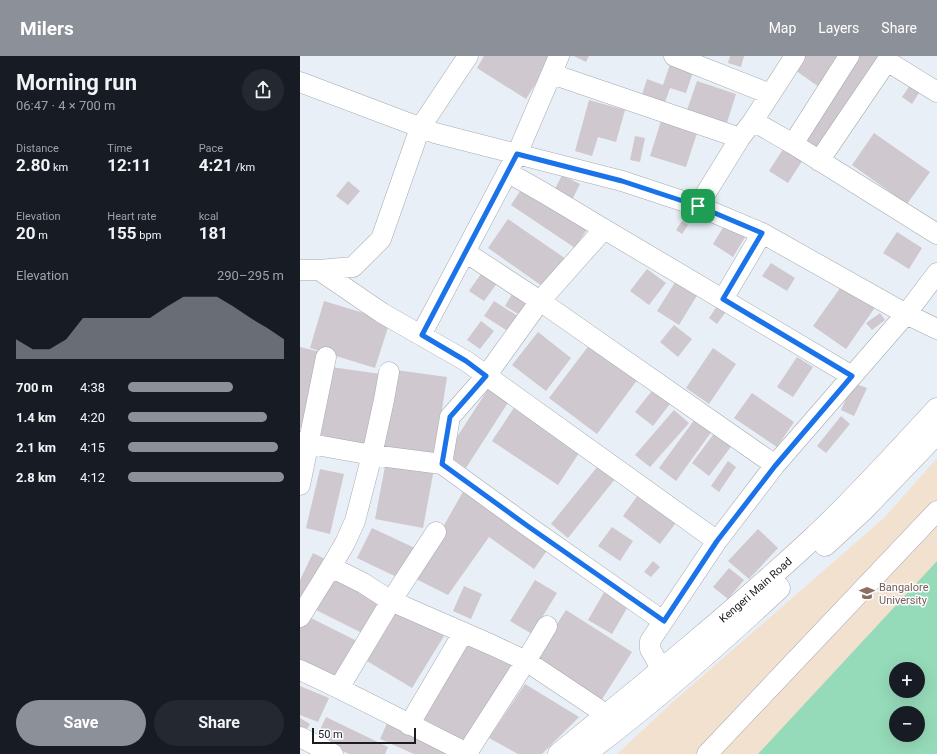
<!DOCTYPE html>
<meta charset="utf-8">
<style>
body{margin:0;font-family:Roboto,sans-serif;background:#242831;color:#f1f3f6;height:100vh;display:flex;flex-direction:column;font-size:15px;white-space:nowrap}
*{box-sizing:border-box;margin:0}
p{font-size:13px;color:#9ea1a6}
.icon{flex:none;width:22px;height:22px;fill:none;stroke:currentColor;stroke-width:2;stroke-linecap:round;stroke-linejoin:round}
.map{position:relative;flex:1;overflow:hidden}
.details{display:flex;flex-direction:column;background:#171b24;width:300px}
.details>*{flex:none}
.buttons{position:absolute;left:589px;top:606px;display:grid;gap:8px}
.buttons a{display:grid;place-items:center;width:36px;height:36px;border-radius:50%;background:#171b24;box-shadow:0 4px 16px #0002;font-size:20px}
.scale{position:absolute;left:12px;bottom:10px;width:104px;box-sizing:border-box;padding-left:4px;border:2px solid #1a1c1e;border-top:0;font-size:11px;line-height:14px;white-space:nowrap;color:#1a1c1e;-webkit-text-stroke:3px #fafcff;paint-order:stroke}
.pin{position:absolute;display:grid;place-items:center;width:34px;height:34px;color:#fff;margin:-17px;border-radius:8px;box-shadow:0 2px 6px #0006}
.round{display:grid;place-items:center;flex:none;width:42px;height:42px;border-radius:21px;background:#242831}
.overview{display:flex;align-items:center;justify-content:space-between;height:68px;padding:0 16px}
h1{font-size:22px;font-weight:700;line-height:30px}
.metrics{display:grid;grid-template-columns:repeat(3,1fr);gap:6px;height:68px;padding:4px 16px}
.metrics div{display:grid;align-content:center}
.metrics b{font-size:17px;font-weight:700}
.metrics small{font-size:11px;font-weight:400}
.metrics p{font-size:11px}
.chart{height:112px;padding:8px 16px}
.chart p{display:flex;justify-content:space-between}
.chart svg{width:100%;height:72px;margin-top:4px;fill:#8c9099;opacity:.7}
.cta{display:flex;gap:8px;margin-top:auto;padding:8px 16px}
.cta a{flex:1;height:46px;border-radius:24px;background:#8c9099;color:#fff;font-size:16px;font-weight:700;line-height:46px;text-align:center}
.cta a+a{background:#242831;color:#f1f3f6}
ul{padding:0 16px;list-style:none;font-size:13px}
li{display:grid;grid-template-columns:64px 48px 1fr;align-items:center;height:30px}
li i{height:10px;border-radius:5px;background:#8c9099}
header{display:flex;align-items:center;gap:24px;box-sizing:border-box;height:56px;padding:0 20px;background:#8c9099;color:#fff}
header strong{font-size:19px}
nav{display:flex;gap:22px;margin-inline-start:auto;font-size:14px}
main{display:flex;flex:1;min-height:0}
.map>svg:first-child{display:block}
</style>
<header>
<strong>Milers</strong>
<nav><a>Map</a><a>Layers</a><a>Share</a></nav>
</header>
<main>
<section class="details">
<div class="overview"><div><h1>Morning run</h1><p>06:47 · 4 × 700 m</p></div><a class="round"><svg class="icon" aria-label="share" viewBox="0 0 24 24"><path d="M12 15V3M7 8l5-5 5 5M5 13v7h14v-7"/></svg></a></div>
<div class="metrics">
<div><p>Distance</p><b>2.80<small> km</small></b></div>
<div><p>Time</p><b>12:11</b></div>
<div><p>Pace</p><b>4:21<small> /km</small></b></div>
</div>
<div class="metrics">
<div><p>Elevation</p><b>20<small> m</small></b></div>
<div><p>Heart rate</p><b>155<small> bpm</small></b></div>
<div><p>kcal</p><b>181</b></div>
</div>
<div class="chart"><p><span>Elevation</span>290–295 m</p>
<svg viewBox="0 0 160 44" preserveAspectRatio="none"><path d="M0 44V32L10 38L20 38L30 32L40 19L50 19L60 19L70 19L80 19L90 12L100 6L110 6L120 6L130 12L140 19L150 25L160 32V44z"/></svg>
</div>
<ul>
<li><b>700 m</b>4:38<i style="width:67%"></i></li>
<li><b>1.4 km</b>4:20<i style="width:89%"></i></li>
<li><b>2.1 km</b>4:15<i style="width:96%"></i></li>
<li><b>2.8 km</b>4:12<i style="width:100%"></i></li>
</ul>
<div class="cta"><a>Save</a><a>Share</a></div>
</section>
<div class="map">
<svg width="637" height="698" viewBox="0 0 637 698">
<rect width="100%" height="100%" fill="#e9eff6"/>
<path fill="#f3e1d0" fill-rule="evenodd" d="M 637,402 L 637,698 L 317,698 L 375,644 L 585,461 ZM 596,613 L 618,613 L 618,635 L 596,635 ZM 596,657 L 618,657 L 618,679 L 596,679 Z"/>
<path fill="#96dbb9" fill-rule="evenodd" d="M 637,505 L 637,698 L 458,698 ZM 596,613 L 618,613 L 618,635 L 596,635 ZM 596,657 L 618,657 L 618,679 L 596,679 Z"/>
<path fill="#cfc8ce" d="M 184,0 L 253,0 L 226,43 L 177,12 Z
M 274,0 L 289,0 L 286,6 Z
M 430,0 L 444,0 L 441,11 L 428,7 Z
M 501,0 L 545,0 L 522,33 L 492,12 Z
M 556,0 L 582,0 L 518,94 L 500,81 Z
M 370,8 L 393,16 L 386,37 L 370,32 L 363,52 L 340,45 L 347,23 L 363,29 Z
M 397,25 L 436,38 L 426,70 L 386,57 Z
M 612,26 L 622,32 L 612,48 L 602,41 Z
M 289,44 L 325,54 L 316,86 L 298,81 L 292,100 L 275,95 Z
M 361,65 L 397,77 L 386,111 L 350,100 Z
M 574,77 L 630,116 L 607,148 L 552,109 Z
M 335,80 L 345,82 L 340,106 L 330,104 Z
M 485,90 L 504,102 L 488,127 L 469,115 Z
M 262,119 L 280,128 L 272,144 L 254,135 Z
M 48,125 L 60,135 L 48,149 L 36,140 Z
M 224,129 L 288,172 L 275,192 L 211,149 Z
M 208,163 L 266,203 L 245,232 L 188,192 Z
M 382,165 L 388,169 L 382,178 L 376,174 Z
M 427,165 L 447,178 L 433,201 L 413,188 Z
M 597,176 L 622,192 L 609,213 L 583,197 Z
M 471,207 L 495,222 L 487,235 L 462,220 Z
M 347,213 L 366,227 L 349,249 L 330,235 Z
M 183,215 L 198,226 L 184,245 L 169,235 Z
M 379,220 L 401,233 L 379,269 L 357,255 Z
M 543,228 L 576,250 L 546,293 L 513,270 Z
M 215,233 L 234,244 L 223,261 L 205,250 Z
M 24,245 L 90,265 L 75,312 L 10,292 Z
M 194,245 L 224,264 L 214,279 L 184,260 Z
M 419,247 L 428,253 L 417,268 L 409,262 Z
M 580,257 L 585,264 L 572,274 L 566,267 Z
M 181,265 L 194,275 L 180,293 L 167,284 Z
M 374,269 L 392,283 L 378,301 L 360,286 Z
M 238,276 L 271,302 L 246,335 L 212,309 Z
M 290,288 L 338,323 L 297,378 L 249,342 Z
M 0,291 L 20,296 L 3,372 L 0,372 Z
M 413,292 L 436,308 L 409,348 L 386,332 Z
M 497,301 L 513,311 L 493,341 L 477,331 Z
M 31,311 L 81,318 L 68,391 L 17,384 Z
M 96,314 L 147,321 L 135,399 L 84,391 Z
M 553,327 L 567,332 L 554,360 L 541,354 Z
M 190,330 L 211,342 L 166,412 L 146,398 Z
M 355,331 L 373,344 L 353,370 L 335,356 Z
M 452,337 L 494,366 L 477,391 L 434,362 Z
M 217,347 L 283,391 L 258,429 L 192,385 Z
M 374,354 L 389,367 L 350,411 L 335,399 Z
M 541,360 L 550,368 L 526,397 L 517,390 Z
M 395,363 L 412,375 L 376,425 L 359,412 Z
M 416,375 L 433,388 L 409,420 L 392,407 Z
M 86,405 L 134,413 L 123,472 L 75,463 Z
M 302,405 L 319,418 L 268,482 L 251,468 Z
M 428,405 L 436,411 L 419,436 L 411,430 Z
M 20,413 L 44,418 L 30,478 L 6,472 Z
M 343,432 L 381,460 L 360,488 L 323,460 Z
M 164,434 L 248,493 L 234,513 L 189,481 L 148,539 L 114,522 Z
M 312,471 L 333,485 L 320,505 L 298,490 Z
M 72,472 L 117,493 L 103,524 L 57,502 Z
M 458,473 L 478,492 L 449,523 L 428,505 Z
M 13,497 L 25,503 L 0,549 L 0,524 Z
M 353,505 L 360,511 L 351,521 L 344,516 Z
M 429,512 L 444,524 L 428,543 L 413,531 Z
M 30,520 L 82,546 L 66,579 L 14,553 Z
M 235,524 L 257,537 L 232,578 L 210,565 Z
M 164,530 L 182,538 L 171,563 L 153,555 Z
M 306,533 L 330,547 L 312,578 L 288,564 Z
M 98,554 L 144,580 L 112,632 L 67,605 Z
M 266,554 L 332,596 L 299,648 L 233,606 Z
M 3,558 L 61,587 L 40,627 L 0,607 L 0,564 Z
M 164,581 L 212,609 L 166,686 L 118,660 Z
M 225,628 L 279,661 L 242,698 L 218,698 L 189,682 Z
M 0,630 L 29,642 L 18,666 L 0,659 Z
M 26,661 L 88,691 L 85,698 L 49,698 L 16,682 Z
M 0,662 L 10,668 L 4,678 L 0,675 Z
M 88,665 L 161,698 L 114,698 L 80,683 Z"/>
<g fill="none" stroke-linecap="round" stroke-linejoin="round">
<defs>
<path id="minor" d="M 374,0 L 470,38
M 252,18 L 440,82 L 453,65 L 493,88 L 637,178
M 0,26 L 135,77 L 322,125 L 398,150 L 462,177 L 606,258 L 475,409 L 417,485 L 350,585 L 350,593 L 362,614
M 453,65 L 495,0
M 493,88 L 549,0
M 519,105 L 587,5 L 637,36
M 398,150 L 440,82
M 304,173 L 552,320
M 165,196 L 240,245 L 475,409
M 0,214 L 19,214 L 53,211 L 81,183 L 120,72 L 168,0
M 19,214 L 82,257 L 166,305 L 417,485
M 637,217 L 606,258 L 637,273
M 423,243 L 462,177
M 121,279 L 217,98 L 259,0
M 89,316 L 84,344 L 72,399 L 55,465 L 45,487 L 31,511 L 63,527 L 91,545 L 192,589 L 226,605 L 307,659
M 0,386 L 72,399 L 142,408 L 229,471 L 363,565
M 142,408 L 150,361 L 186,320 L 240,245 L 304,173 L 244,137 L 207,116
M 0,429 L 26,301
M 0,561 L 31,511
M 0,614 C 57,640 112,670 169,698
M 39,632 L 91,545 L 136,476
M 109,669 L 163,577
M 0,681 L 33,698
M 167,697 L 226,605 L 247,570
M 407,698 L 637,455"/>
<g id="major">
<path d="M 525,489 L 563,454 L 637,377"/>
<path id="s1" d="M 259,698 C 345,628 430,559 511,484 C 555,443 596,397 637,353"/>
<path d="M 284,698 C 353,647 417,590 479,532"/>
</g>
</defs>
<use href="#minor" stroke="#a4aab0" stroke-width="21"/>
<use href="#major" stroke="#a4aab0" stroke-width="23"/>
<use href="#minor" stroke="#fff" stroke-width="20"/>
<use href="#major" stroke="#fff" stroke-width="22"/>
</g>
<g fill="none" stroke-linecap="round" stroke-linejoin="round">
<defs>
<path id="route" d="M 217,98 L 322,125 L 398,150 L 462,177 L 423,243 L 552,320 L 475,410 L 417,485 L 364,565 L 229,471 L 142,408 L 150,361 L 186,320 L 166,305 L 122,279 Z"/>
</defs>
<use href="#route" stroke="#fff" stroke-width="8"/>
<use href="#route" stroke="#1a73e8" stroke-width="5"/>
</g>
<defs>
<symbol id="university-bare" viewBox="-9 -9 18 18"><path d="M0-5L7-2L0 1L-7-2ZM-4 1L0 2.5L4 1V4Q0 6-4 4Z" fill="#8d6e63" stroke="#fafcff" stroke-width="2.5" paint-order="stroke"/></symbol>
</defs>
<g fill-rule="evenodd">
<use href="#university-bare" x="556" y="526" width="22" height="22"/>
</g>
<g text-anchor="middle" dominant-baseline="central" stroke-width="3" stroke-linejoin="round" paint-order="stroke">
<g font-size="11" fill="#785e54" stroke="#fafcff" text-anchor="start">
<text x="579" y="531">Bangalore<tspan x="579" dy="13">University</tspan></text>
</g>
<g font-size="11" fill="#1a1c1e" stroke="#fafcff">
<text stroke="none"><textPath href="#s1" startOffset="256">Kengeri Main Road</textPath></text>
</g>
</g>
</svg>
<div class="buttons">
<a>+</a>
<a>−</a>
</div>
<div class="scale">50 m</div>
<div class="pin" style="left:398px;top:150px;background:#1e9e55"><svg class="icon" aria-label="arrive" viewBox="0 0 24 24"><path d="M6 21V4h12l-3 4 3 4H6"/></svg></div>
</div>
</main>
